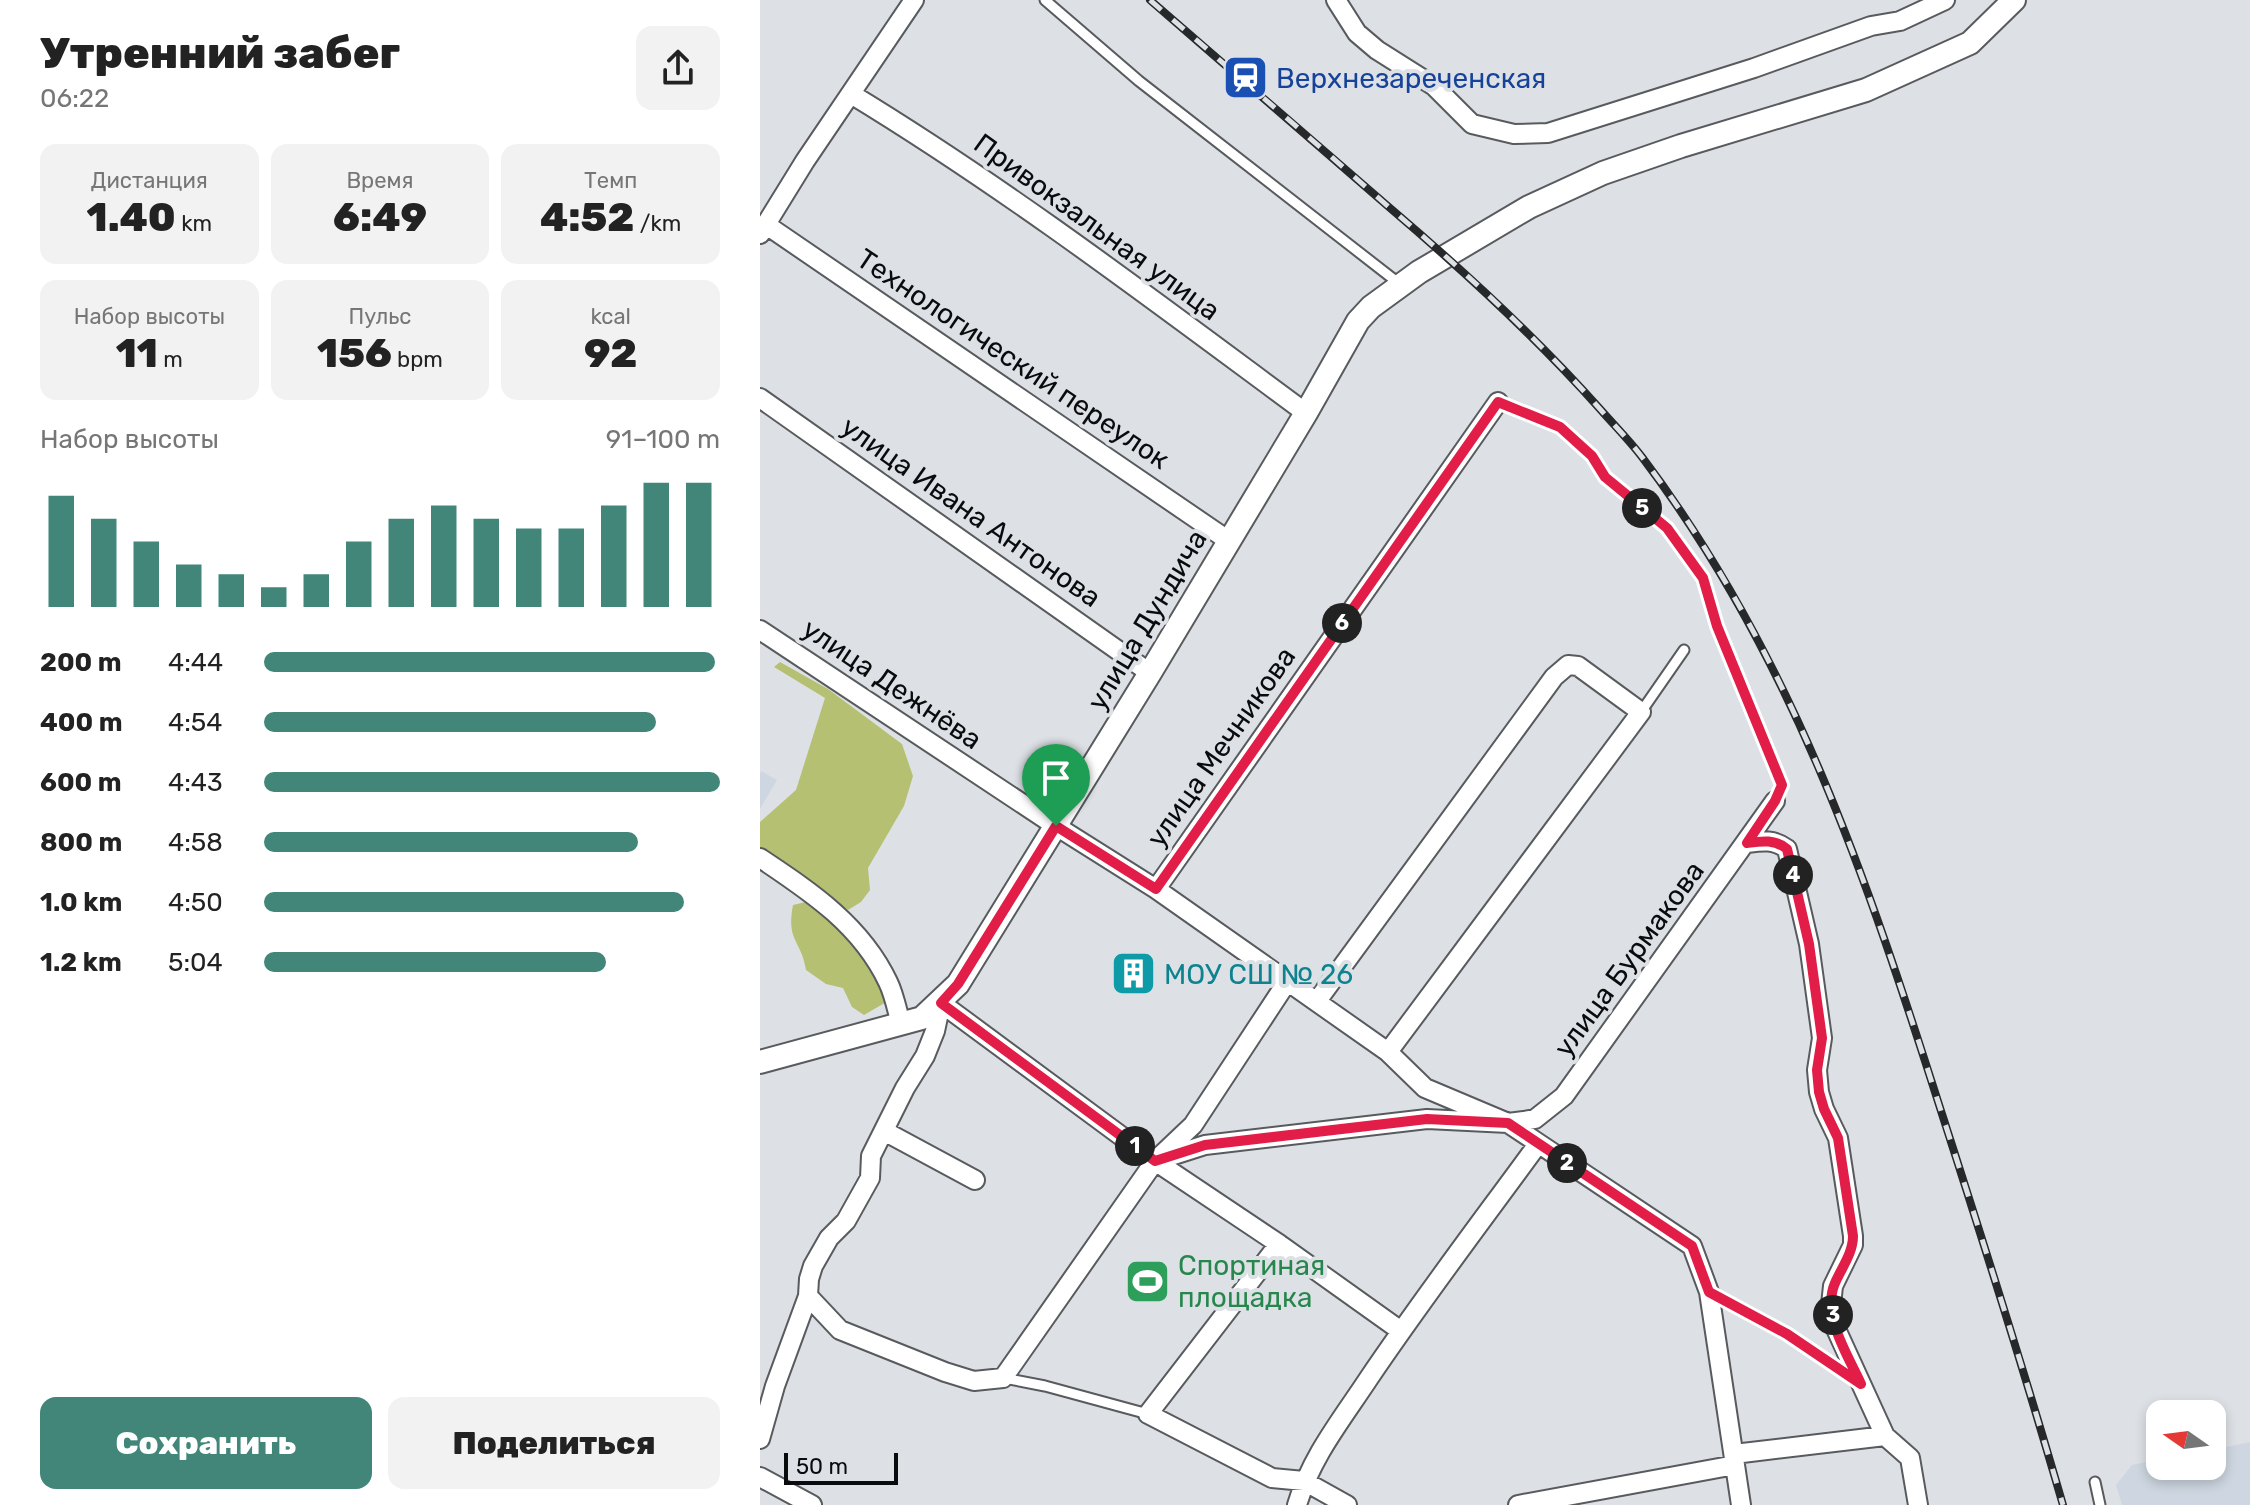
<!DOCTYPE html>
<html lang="ru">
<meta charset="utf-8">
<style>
body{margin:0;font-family:Rubik,sans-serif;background:#f2f2f2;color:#222;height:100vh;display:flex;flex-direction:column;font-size:30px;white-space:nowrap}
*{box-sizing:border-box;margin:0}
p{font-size:26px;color:#767676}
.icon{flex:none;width:44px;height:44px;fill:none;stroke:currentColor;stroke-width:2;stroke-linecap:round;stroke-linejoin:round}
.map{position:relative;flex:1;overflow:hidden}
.side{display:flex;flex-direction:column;background:#fff;width:760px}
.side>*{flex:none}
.needle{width:52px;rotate:284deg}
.controls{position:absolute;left:1386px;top:1400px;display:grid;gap:16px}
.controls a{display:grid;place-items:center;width:80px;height:80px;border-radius:16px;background:#fff;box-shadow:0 4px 12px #0003;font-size:40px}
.scale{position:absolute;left:24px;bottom:20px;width:114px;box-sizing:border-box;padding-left:8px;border:4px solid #0a0b0d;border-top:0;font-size:22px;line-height:28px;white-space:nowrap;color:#0a0b0d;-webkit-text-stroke:6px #dde1e5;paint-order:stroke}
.pin{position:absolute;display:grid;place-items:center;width:68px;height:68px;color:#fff;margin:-82px -34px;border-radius:50% 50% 50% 0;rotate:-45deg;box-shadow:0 0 8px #0007}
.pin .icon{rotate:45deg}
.km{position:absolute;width:40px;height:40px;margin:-20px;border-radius:50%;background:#222;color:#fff;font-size:22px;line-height:40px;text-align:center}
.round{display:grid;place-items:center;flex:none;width:84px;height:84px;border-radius:16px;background:#f2f2f2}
.overview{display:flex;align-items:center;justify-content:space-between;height:136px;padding:0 40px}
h1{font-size:44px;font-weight:800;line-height:60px}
.metrics{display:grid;grid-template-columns:repeat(3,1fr);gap:12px;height:136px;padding:8px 40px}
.metrics div{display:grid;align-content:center;border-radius:16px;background:#f2f2f2;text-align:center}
.metrics b{font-size:40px;font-weight:800}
.metrics small{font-size:22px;font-weight:400}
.metrics p{font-size:22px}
.chart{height:224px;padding:16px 40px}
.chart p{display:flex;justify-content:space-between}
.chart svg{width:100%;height:144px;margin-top:8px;stroke:#42867a;stroke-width:6}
.primary-button{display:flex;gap:16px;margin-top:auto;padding:16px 40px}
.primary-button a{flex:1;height:92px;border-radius:16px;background:#42867a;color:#fff;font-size:32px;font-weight:800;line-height:92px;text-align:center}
.primary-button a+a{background:#f2f2f2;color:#222}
ul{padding:0 40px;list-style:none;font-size:26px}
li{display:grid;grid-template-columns:128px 96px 1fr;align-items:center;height:60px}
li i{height:20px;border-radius:10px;background:#42867a}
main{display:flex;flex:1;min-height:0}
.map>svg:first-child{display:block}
</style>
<main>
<section class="side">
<div class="overview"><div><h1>Утренний забег</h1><p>06:22</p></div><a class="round"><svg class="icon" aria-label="share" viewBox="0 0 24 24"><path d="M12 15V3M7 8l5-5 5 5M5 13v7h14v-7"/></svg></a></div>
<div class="metrics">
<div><p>Дистанция</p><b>1.40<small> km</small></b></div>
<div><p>Время</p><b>6:49</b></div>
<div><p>Темп</p><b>4:52<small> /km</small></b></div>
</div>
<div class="metrics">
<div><p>Набор высоты</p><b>11<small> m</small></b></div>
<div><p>Пульс</p><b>156<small> bpm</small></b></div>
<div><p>kcal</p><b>92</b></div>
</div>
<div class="chart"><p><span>Набор высоты</span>91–100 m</p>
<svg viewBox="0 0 160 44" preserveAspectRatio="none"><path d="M5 44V10M15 44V17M25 44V24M35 44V31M45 44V34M55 44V38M65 44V34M75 44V24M85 44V17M95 44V13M105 44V17M115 44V20M125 44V20M135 44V13M145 44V6M155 44V6"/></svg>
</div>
<ul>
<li><b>200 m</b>4:44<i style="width:99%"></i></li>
<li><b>400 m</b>4:54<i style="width:86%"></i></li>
<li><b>600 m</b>4:43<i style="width:100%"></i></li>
<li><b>800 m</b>4:58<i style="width:82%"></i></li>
<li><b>1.0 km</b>4:50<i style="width:92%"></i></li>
<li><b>1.2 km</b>5:04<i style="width:75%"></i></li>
</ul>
<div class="primary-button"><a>Сохранить</a><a>Поделиться</a></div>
</section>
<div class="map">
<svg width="1490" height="1505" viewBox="0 0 1490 1505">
<rect width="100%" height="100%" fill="#dde1e5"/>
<path fill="#ced7e1" d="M 1,771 L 17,780 L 0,809 L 0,774 Z
M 1490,1442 L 1490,1505 L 1362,1505 L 1356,1485 L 1372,1465 L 1400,1459 L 1400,1466 L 1452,1466 L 1452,1450 Z"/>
<path fill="#b5c072" d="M 20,662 L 68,689 L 142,744 L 153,776 L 144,806 L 108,868 L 110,890 L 101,902 L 88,910 L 0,851 L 0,822 L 36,790 L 65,698 L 14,667 Z
M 54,900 L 107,956 L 128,1001 L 104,1015 L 92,1007 L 83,988 L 66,984 L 46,970 C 41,939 26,942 33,905 Z"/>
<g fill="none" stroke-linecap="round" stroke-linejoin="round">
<defs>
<path id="service" d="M 285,0 L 379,81 L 641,285
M 738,402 L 800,427 L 832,456 L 845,477 L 907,528 L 943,578 L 957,626 L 1022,785 L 1015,801
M 881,712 L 924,650
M 949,1292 L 1027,1334 L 1096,1381
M 244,1378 L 285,1386 L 388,1414
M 1335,1482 L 1340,1505"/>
<path id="minor" d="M 576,0 L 597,33 L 617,50 L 674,86 L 712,124 L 754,134 L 788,133 L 994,68 L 1111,26 L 1140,21 L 1185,0
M 91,94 C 249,190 397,303 546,413
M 5,224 L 469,541
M 0,234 L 45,161 L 154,0
M 0,398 L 390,673
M 0,630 L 296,826 L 396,889 L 628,1052 L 665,1088 L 748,1123 L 932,1246 L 949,1292 L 981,1505
M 987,843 C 1002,841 1014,839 1027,849 L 1049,944 L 1062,1038 L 1057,1070 L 1059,1092 L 1064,1109 L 1078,1138 L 1093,1236 L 1093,1245 L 1073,1286 L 1071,1305 L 1076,1329 L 1125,1436 L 1150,1458 L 1158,1505
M 0,858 C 51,892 101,925 128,982 C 134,994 137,1010 141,1024
M 396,889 L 738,402
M 557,1001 L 794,677 L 808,665 L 818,666 L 881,712 L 628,1052
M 124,1131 L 215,1180
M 395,1161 L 445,1145 L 667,1119 L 748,1123 L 764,1121 L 775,1119 L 804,1096 L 1015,801
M 519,1244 L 388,1414 L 512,1478 L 544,1481 L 587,1505
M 48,1296 L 80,1330 L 185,1372 L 214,1381 L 243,1378 L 395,1161 L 433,1125 L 527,982
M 0,1439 L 15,1386 L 48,1296 L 49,1279 L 53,1266 L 69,1238 L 86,1221 L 110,1178 L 111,1156 L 145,1088 L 165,1056 L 175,1031 L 181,1003 L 395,1161 L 519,1244 L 641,1331
M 974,1454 L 1125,1436
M 0,1477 L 52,1505
M 537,1505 C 551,1457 582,1419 609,1378 C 663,1298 721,1222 778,1144
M 758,1505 L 975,1465"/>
<path id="tertiary" d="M 0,1062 L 162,1018 L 198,984 L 390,673 L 546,413 L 598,321 L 611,307 L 659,272 L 769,207 L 843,173 L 921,146 L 1106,90 L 1210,43 L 1254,0"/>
</defs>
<use href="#service" stroke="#585b5e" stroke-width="13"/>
<use href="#minor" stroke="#585b5e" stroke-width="22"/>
<use href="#tertiary" stroke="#585b5e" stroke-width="26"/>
<use href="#service" stroke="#fff" stroke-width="9"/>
<use href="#minor" stroke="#fff" stroke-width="18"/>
<use href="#tertiary" stroke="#fff" stroke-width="22"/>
<defs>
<path id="rail" d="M 390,0 C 470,69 550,138 630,208 C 704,271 775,336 840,409 C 854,425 869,440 882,457 C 1033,657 1107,879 1182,1114 C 1224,1244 1265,1374 1303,1505"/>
</defs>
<use href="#rail" stroke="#27282a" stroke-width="8"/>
<use href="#rail" stroke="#dde1e5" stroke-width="5" stroke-dasharray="15" stroke-linecap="butt"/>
</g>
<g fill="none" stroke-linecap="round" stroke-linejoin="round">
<defs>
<path id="route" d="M 738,402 L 800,427 L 832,456 L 845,477 L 907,528 L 943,578 L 957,626 L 1022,785 L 1015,801 L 987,843 C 1002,841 1015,839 1027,849 L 1049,944 L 1062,1038 L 1057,1070 L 1059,1092 L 1064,1109 L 1078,1138 L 1093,1236 C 1093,1253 1082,1267 1075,1283 C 1061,1315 1088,1355 1101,1384 L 1027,1334 L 949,1292 L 932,1246 L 748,1123 L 667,1119 L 445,1145 L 395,1161 L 181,1003 L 198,984 L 296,826 L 396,889 Z"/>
</defs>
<use href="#route" stroke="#fff" stroke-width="16"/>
<use href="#route" stroke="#e11d48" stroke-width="10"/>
</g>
<defs>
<symbol id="station-square" viewBox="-11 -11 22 22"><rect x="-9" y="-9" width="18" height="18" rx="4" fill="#1a4fb4" stroke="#dde1e5"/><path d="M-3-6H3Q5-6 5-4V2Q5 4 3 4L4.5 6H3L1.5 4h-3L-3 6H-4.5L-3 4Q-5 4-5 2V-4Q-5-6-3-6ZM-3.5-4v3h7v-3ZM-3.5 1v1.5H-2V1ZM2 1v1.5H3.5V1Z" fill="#fff"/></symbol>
<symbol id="building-square" viewBox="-11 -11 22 22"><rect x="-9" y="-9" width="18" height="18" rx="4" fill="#0f9aa8" stroke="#dde1e5"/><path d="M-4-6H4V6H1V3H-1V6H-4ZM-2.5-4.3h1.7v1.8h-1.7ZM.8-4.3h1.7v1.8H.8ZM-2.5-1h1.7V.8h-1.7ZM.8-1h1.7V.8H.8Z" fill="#fff"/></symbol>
<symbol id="stadium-square" viewBox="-11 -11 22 22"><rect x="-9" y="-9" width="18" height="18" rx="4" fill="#2e9e5b" stroke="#dde1e5"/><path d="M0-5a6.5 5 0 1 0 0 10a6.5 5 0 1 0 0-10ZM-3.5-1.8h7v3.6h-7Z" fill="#fff"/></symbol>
</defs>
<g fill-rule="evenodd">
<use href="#station-square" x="460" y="52" width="51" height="51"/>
<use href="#building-square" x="348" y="948" width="51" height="51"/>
<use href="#stadium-square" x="362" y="1256" width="51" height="51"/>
</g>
<g text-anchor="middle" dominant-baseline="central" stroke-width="8" stroke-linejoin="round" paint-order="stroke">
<g font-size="28" fill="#164399" stroke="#dde1e5" text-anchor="start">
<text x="516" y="78">Верхнезареченская</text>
</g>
<g font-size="28" fill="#0a0b0d" stroke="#dde1e5">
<text transform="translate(337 227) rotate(36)">Привокзальная улица</text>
<text transform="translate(253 359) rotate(34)">Технологический переулок</text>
<text transform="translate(211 512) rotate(35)">улица Ивана Антонова</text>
<text transform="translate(387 620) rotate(-59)">улица Дундича</text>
<text transform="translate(132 684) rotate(34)">улица Дежнёва</text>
<text transform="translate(461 747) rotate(-55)">улица Мечникова</text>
<text transform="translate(869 959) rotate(-54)">улица Бурмакова</text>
</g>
<g font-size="28" fill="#0d838f" stroke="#dde1e5" text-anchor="start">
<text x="404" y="974">МОУ СШ № 26</text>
</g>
<g font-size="28" fill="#27864d" stroke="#dde1e5" text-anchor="start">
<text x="418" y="1265">Спортиная<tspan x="418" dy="32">площадка</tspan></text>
</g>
</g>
</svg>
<div class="controls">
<a><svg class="needle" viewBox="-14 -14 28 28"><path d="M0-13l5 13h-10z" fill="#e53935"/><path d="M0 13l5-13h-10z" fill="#767676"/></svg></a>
</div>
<div class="scale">50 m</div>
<div class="pin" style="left:296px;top:826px;background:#1e9e55"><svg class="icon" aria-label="arrive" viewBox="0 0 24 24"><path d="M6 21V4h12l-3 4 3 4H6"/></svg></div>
<b class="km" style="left:375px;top:1146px">1</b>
<b class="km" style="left:807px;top:1163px">2</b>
<b class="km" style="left:1073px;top:1315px">3</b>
<b class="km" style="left:1033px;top:875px">4</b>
<b class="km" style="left:882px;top:508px">5</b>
<b class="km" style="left:582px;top:623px">6</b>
</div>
</main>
